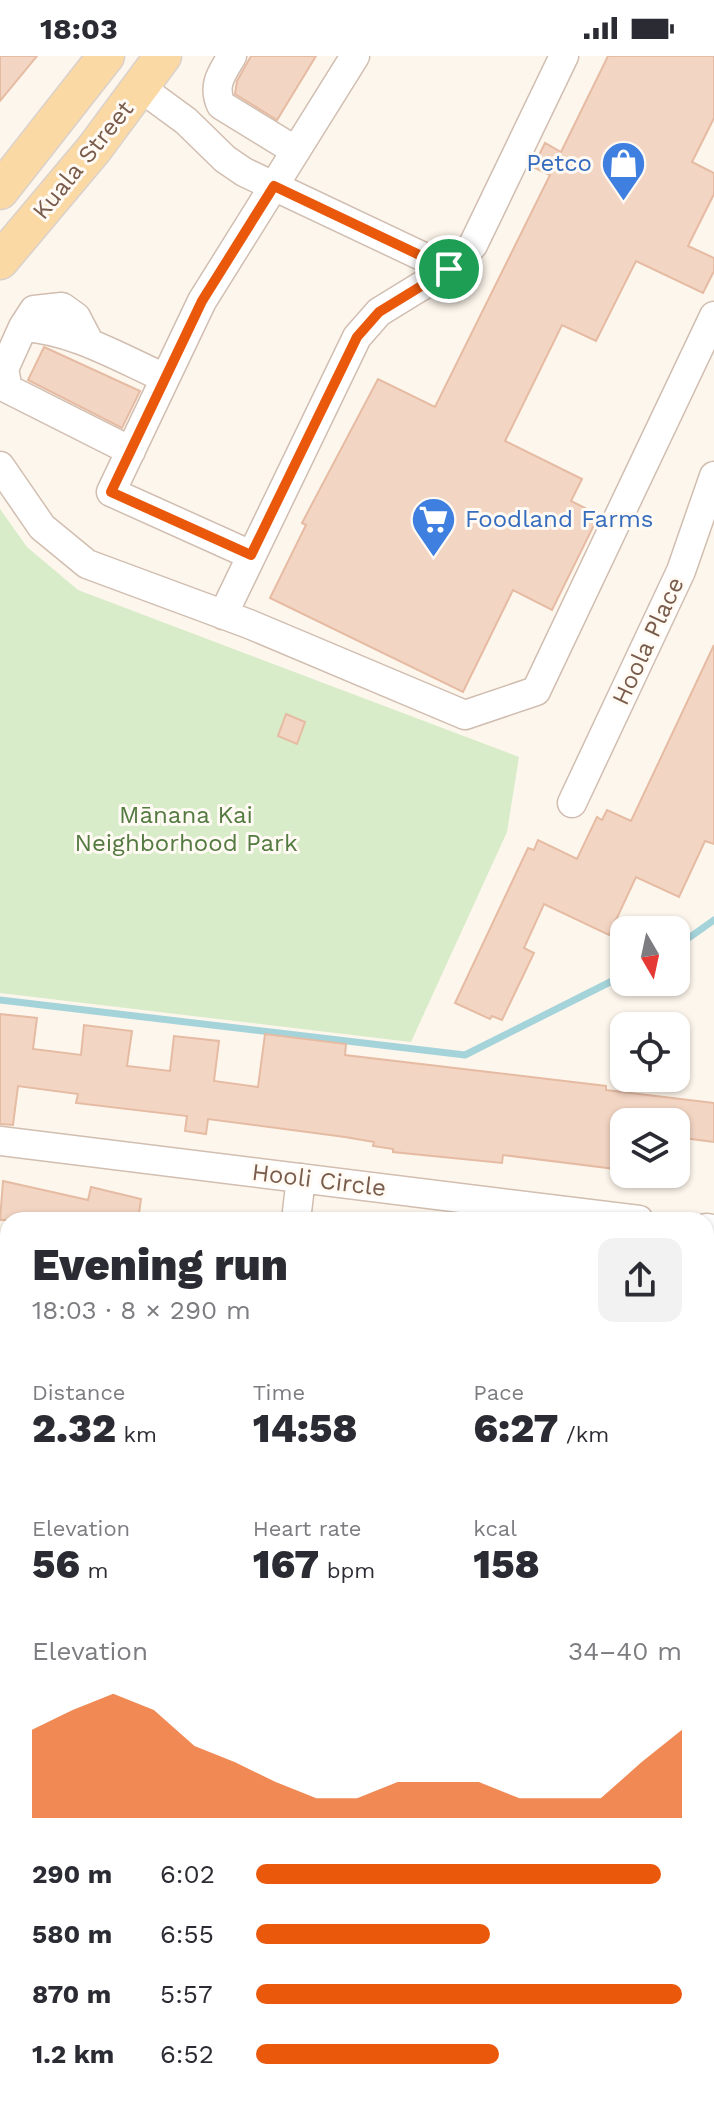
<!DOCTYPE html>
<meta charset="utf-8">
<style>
body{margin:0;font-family:"Work Sans",sans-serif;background:#f2f2f3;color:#2b2b33;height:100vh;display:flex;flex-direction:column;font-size:30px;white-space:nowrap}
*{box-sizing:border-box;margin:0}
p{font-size:26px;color:#7c7c81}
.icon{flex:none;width:44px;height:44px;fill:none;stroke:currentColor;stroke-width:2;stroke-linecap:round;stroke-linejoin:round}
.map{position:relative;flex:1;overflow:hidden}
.drawer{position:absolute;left:0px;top:1156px;width:714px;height:890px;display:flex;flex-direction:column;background:#fff;border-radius:24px 24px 0 0;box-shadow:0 2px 6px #0004}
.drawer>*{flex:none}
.needle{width:52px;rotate:171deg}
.controls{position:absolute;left:610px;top:860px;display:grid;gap:16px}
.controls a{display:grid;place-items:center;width:80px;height:80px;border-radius:16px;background:#fff;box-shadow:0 2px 6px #0004;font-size:40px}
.pin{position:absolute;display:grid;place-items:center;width:68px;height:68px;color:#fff;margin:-34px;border:4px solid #fff;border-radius:50%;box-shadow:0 2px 8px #0007}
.round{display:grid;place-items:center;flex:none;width:84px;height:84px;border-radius:16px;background:#f2f2f3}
.overview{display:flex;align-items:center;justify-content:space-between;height:136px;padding:0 32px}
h1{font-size:44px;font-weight:800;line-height:60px}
.figures{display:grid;grid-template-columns:repeat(3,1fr);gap:12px;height:136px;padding:8px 32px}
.figures div{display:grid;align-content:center}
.figures b{font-size:40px;font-weight:800}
.figures small{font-size:22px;font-weight:400}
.figures p{font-size:22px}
.chart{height:224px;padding:16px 32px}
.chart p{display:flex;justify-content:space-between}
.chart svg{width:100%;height:144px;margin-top:8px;fill:#ea580c;opacity:.7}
ul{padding:0 32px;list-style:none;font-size:26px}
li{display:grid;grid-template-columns:128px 96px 1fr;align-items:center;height:60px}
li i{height:20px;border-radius:10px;background:#ea580c}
.status{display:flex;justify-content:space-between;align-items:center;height:56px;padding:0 40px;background:#fff;direction:ltr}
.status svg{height:22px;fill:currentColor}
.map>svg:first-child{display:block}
</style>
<div class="status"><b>18:03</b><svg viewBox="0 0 49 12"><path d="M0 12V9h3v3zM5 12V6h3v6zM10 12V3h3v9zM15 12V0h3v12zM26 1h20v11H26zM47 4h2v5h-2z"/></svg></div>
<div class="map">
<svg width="714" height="2045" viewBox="0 0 714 2045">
<rect width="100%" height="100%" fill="#fdf6ec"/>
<path fill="#d8ecc9" d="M 0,453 L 27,491 L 78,534 L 519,701 L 507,776 L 411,986 L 0,937 Z"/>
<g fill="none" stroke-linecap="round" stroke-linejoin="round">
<path stroke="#a5d3da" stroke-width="7" d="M 676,891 L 714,864
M 0,944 L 465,999 L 624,919"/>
</g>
<path fill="#f3d5c3" stroke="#e6bba3" stroke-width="2" d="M 0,0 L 37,0 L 0,45 Z
M 251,0 L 316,0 L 277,64 L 235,38 L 237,25 Z
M 608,0 L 714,0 L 714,62 L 692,106 L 714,117 L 714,138 L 688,190 L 714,202 L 714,215 L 703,237 L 636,205 L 596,285 L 562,269 L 505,385 L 582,423 L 571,445 L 599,459 L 552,554 L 513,534 L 463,636 L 270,542 L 306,469 L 302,467 L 378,323 L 435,351 L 550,119 L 533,111 L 545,87 L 561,96 Z
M 44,291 L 140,335 L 122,372 L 28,324 Z
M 714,589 L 714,788 L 705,785 L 679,841 L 636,821 L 609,879 L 544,848 L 524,892 L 534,897 L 502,964 L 492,960 L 490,963 L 455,947 L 528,792 L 534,794 L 538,784 L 577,803 L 597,761 L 602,764 L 607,754 L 631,765 Z
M 286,658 L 305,666 L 297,688 L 278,680 Z
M 0,958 L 37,962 L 33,993 L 81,999 L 84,969 L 132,975 L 127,1010 L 170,1015 L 174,980 L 219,985 L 214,1025 L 258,1031 L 265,978 L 346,988 L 345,999 L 606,1030 L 606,1034 L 714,1047 L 714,1086 L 676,1081 L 676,1066 L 624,1066 L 624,1114 L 503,1099 L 502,1107 L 393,1096 L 393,1093 L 373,1090 L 374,1086 L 345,1081 L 208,1063 L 206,1078 L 185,1075 L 187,1060 L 76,1047 L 78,1038 L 18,1030 L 13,1069 L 0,1068 Z
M 3,1125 L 88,1144 L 91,1131 L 141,1143 L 138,1164 L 0,1164 Z"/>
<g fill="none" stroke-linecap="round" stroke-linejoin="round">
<defs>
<path id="minor" d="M 232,0 C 222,17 212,29 221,49 L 296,95
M 141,32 L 186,65 L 225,103 L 244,116 L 449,213
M 23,271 L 34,254 L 62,251 L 76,261 L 89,286
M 131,395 L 8,333 L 4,313 L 23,271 C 74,274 120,302 165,322
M 0,410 L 42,471 L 87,508 L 249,568 L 465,659 L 536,635 L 714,260
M 251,499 L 111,436 L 202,245 L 355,0
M 223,559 L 357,281 L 379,256 L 449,213 L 473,189 L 564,0
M 572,747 L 681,515 L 714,420
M 0,1085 L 639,1164
M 296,1164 L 301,1122
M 706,1172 L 714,1173
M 0,1357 L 8,1359
M 706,1515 L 714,1515
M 0,1653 L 8,1655
M 706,1844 L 714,1851
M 0,1948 L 8,1950
M 706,2002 L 714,1998
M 389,2038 L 424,2045
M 91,2045 L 93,2038
M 568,2045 L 602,2038"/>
<path id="major" d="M 0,135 L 106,0
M 0,205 L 94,93 L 163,0"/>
</defs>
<use href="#minor" stroke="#d1beb0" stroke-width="31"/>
<use href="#major" stroke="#dad1cd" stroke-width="39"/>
<use href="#minor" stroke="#fff" stroke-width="28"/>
<use href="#major" stroke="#fbd9a5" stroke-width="36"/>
</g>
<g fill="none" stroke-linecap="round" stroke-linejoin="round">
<defs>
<path id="route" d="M 274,130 L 449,213 L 379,256 L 357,281 L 251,499 L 111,436 L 202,245 Z"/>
</defs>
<use href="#route" stroke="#fff" stroke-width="16"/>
<use href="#route" stroke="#ea580c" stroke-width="10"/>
</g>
<defs>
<symbol id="shop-pin" viewBox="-11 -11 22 30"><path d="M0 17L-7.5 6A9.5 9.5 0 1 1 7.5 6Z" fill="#3f7fe0" stroke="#fffaf3"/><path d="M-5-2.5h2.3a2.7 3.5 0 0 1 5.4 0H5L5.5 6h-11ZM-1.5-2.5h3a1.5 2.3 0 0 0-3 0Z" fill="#fff"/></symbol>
<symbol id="supermarket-pin" viewBox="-11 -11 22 30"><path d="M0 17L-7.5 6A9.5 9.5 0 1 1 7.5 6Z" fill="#3f7fe0" stroke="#fffaf3"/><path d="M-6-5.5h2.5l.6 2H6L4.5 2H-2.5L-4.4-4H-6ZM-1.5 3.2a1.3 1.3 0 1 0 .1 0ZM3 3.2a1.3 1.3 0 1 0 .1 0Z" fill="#fff"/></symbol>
</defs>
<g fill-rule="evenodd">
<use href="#shop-pin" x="598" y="82" width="51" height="69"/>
<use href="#supermarket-pin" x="408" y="438" width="51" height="69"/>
</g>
<g text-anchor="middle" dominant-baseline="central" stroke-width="6" stroke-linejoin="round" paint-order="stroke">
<g font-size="24" fill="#7a5c4d" stroke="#fffaf3">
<text transform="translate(83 104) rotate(-51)">Kuala Street</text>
<text transform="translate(648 585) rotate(-65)">Hoola Place</text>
<text transform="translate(319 1124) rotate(7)">Hooli Circle</text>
</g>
<g font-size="24" fill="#366cbe" stroke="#fffaf3" text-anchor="end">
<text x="592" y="107">Petco</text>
<text x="465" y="463" text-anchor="start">Foodland Farms</text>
</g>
<g font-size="24" fill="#537a41" stroke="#fffaf3">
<text x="186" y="759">Mānana Kai<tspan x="186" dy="28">Neighborhood Park</tspan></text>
</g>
</g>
</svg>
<div class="controls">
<a><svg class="needle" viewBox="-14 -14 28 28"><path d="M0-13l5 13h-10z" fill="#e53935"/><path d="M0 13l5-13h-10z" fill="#7c7c81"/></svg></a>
<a><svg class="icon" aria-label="locate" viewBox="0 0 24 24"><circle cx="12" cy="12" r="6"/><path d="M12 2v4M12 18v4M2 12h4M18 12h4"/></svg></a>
<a><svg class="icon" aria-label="layers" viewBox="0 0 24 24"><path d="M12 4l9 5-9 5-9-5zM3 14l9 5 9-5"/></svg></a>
</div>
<div class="pin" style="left:449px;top:213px;background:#1e9e55"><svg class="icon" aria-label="arrive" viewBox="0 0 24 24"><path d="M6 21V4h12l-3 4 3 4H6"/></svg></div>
<section class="drawer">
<div class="overview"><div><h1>Evening run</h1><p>18:03 · 8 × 290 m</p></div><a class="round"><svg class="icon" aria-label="share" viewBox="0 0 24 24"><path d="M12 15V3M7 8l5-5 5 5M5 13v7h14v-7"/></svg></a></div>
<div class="figures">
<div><p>Distance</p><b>2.32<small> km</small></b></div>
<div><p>Time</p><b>14:58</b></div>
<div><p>Pace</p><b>6:27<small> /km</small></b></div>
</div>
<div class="figures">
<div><p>Elevation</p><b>56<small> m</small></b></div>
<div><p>Heart rate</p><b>167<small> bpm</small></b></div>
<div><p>kcal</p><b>158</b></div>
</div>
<div class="chart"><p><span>Elevation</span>34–40 m</p>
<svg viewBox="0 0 160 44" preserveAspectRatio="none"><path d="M0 44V17L10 11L20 6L30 11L40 22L50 27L60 33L70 38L80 38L90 33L100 33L110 33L120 38L130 38L140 38L150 27L160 17V44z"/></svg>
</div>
<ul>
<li><b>290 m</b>6:02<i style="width:95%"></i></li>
<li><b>580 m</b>6:55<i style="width:55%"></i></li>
<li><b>870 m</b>5:57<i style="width:100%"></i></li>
<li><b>1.2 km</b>6:52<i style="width:57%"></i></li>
</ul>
</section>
</div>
